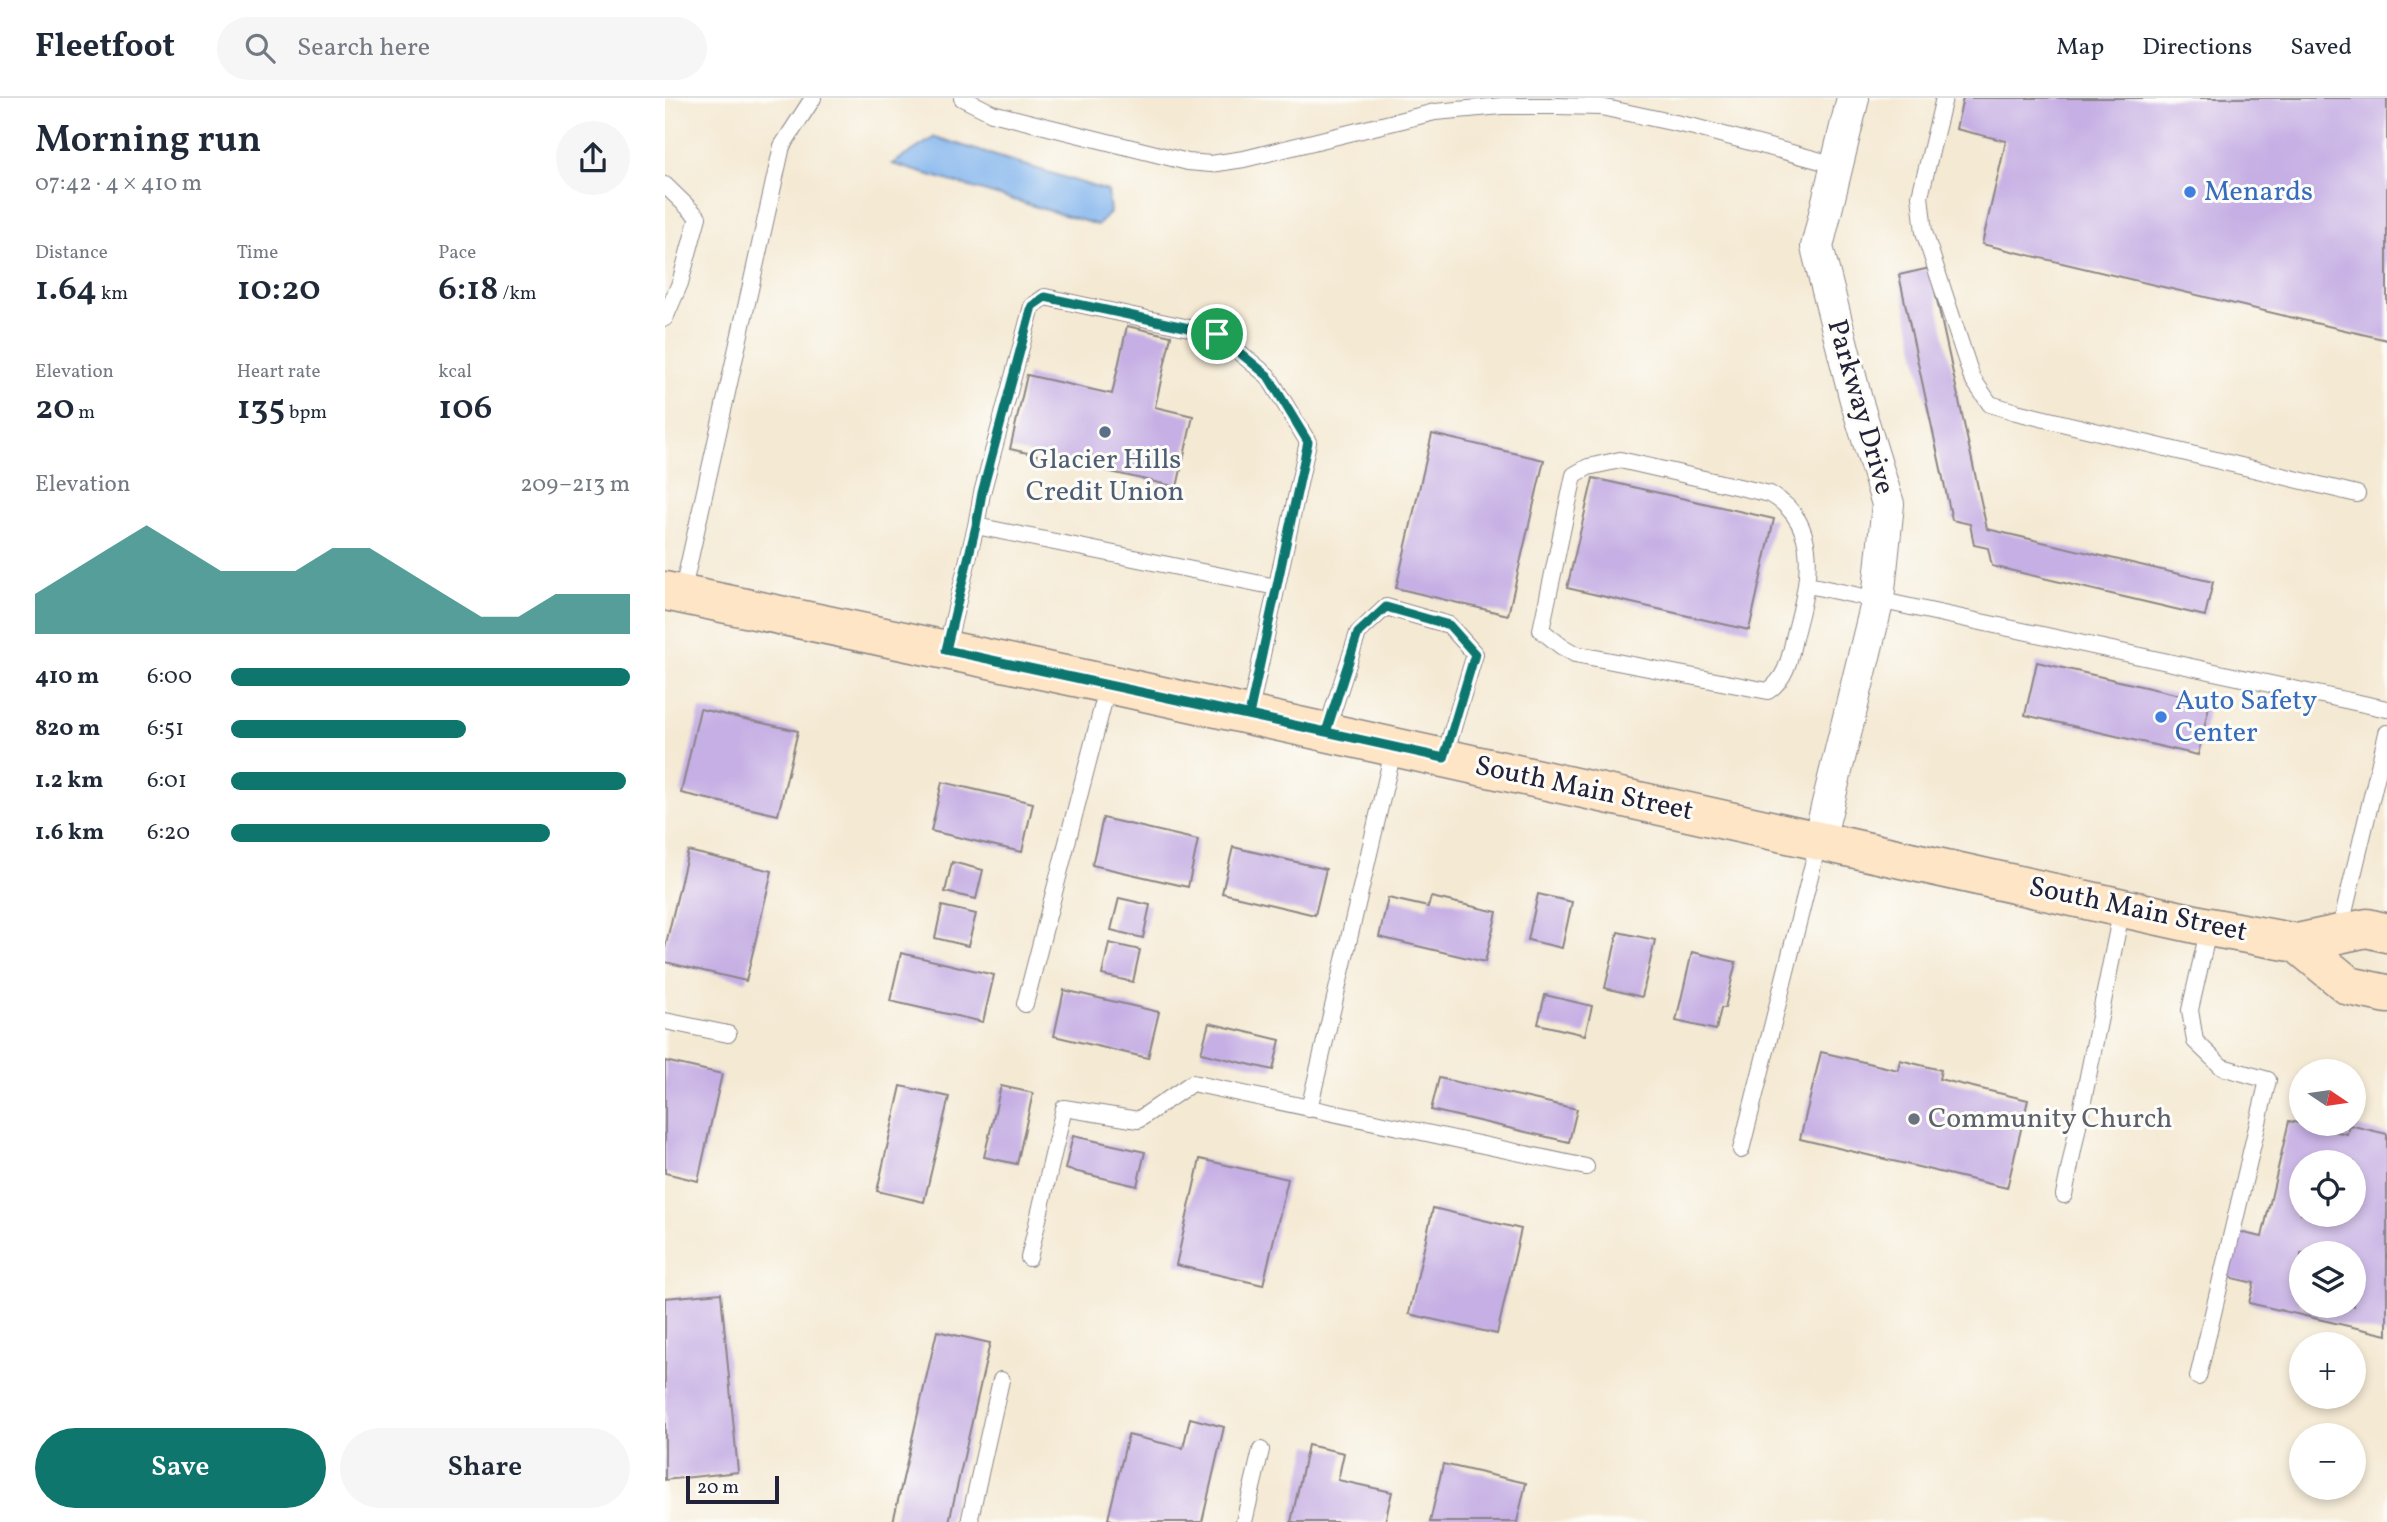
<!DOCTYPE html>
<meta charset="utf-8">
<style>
body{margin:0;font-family:Vollkorn,serif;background:#f6f6f7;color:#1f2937;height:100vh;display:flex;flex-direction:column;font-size:26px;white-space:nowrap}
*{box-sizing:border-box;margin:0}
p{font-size:23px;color:#747a83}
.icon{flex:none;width:38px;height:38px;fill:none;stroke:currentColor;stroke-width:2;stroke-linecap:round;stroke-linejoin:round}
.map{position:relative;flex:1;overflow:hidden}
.side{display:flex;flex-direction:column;background:#fff;width:665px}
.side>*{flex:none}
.needle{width:46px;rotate:103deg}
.tools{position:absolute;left:1624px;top:961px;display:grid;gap:14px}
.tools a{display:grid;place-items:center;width:77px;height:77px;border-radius:50%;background:#fff;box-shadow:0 4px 10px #0003;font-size:35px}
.scale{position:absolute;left:21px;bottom:18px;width:93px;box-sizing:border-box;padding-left:7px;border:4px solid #22223b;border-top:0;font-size:19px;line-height:24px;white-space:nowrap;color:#22223b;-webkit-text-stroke:5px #fdfcf7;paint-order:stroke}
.pin{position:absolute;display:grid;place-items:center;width:60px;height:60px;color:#fff;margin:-30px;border:4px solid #fff;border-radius:50%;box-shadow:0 2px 7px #0007}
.round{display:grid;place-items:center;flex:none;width:74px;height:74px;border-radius:37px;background:#f6f6f7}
.head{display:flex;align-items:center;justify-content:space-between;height:119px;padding:0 35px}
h1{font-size:38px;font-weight:600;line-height:52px}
.stats{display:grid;grid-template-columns:repeat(3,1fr);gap:10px;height:119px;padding:7px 35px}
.stats div{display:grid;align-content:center}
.stats b{font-size:35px;font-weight:600}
.stats small{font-size:19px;font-weight:400}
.stats p{font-size:19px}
.chart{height:196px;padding:14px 35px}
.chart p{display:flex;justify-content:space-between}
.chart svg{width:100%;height:126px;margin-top:7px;fill:#0f766e;opacity:.7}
.action{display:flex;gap:14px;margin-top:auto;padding:14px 35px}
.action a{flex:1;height:80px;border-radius:42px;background:#0f766e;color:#fff;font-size:28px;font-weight:600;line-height:80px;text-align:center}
.action a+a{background:#f6f6f7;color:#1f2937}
ul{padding:0 35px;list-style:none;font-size:23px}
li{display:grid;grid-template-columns:112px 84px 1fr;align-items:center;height:52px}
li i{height:18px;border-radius:9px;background:#0f766e}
header{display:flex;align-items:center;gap:42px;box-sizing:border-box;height:98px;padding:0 35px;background:#fff;border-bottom:2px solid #e0e1e3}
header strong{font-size:33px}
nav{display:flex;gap:38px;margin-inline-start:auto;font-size:24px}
.search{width:490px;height:63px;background:#f6f6f7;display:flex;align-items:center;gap:18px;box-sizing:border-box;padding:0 24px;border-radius:38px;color:#747a83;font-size:26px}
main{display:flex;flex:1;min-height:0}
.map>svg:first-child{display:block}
</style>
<header>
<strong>Fleetfoot</strong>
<div class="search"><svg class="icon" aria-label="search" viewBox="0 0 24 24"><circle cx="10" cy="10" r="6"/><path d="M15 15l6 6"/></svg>Search here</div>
<nav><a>Map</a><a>Directions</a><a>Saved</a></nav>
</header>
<main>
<section class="side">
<div class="head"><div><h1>Morning run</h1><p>07:42 · 4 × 410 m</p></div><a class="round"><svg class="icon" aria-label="share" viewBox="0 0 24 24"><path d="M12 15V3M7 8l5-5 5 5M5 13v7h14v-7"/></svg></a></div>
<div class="stats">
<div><p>Distance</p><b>1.64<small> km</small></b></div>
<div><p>Time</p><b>10:20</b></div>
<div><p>Pace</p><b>6:18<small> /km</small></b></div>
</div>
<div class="stats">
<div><p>Elevation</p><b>20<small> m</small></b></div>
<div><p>Heart rate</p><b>135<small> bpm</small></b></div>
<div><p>kcal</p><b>106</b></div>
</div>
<div class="chart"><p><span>Elevation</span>209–213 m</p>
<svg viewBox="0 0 160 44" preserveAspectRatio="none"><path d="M0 44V30L10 22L20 14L30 6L40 14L50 22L60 22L70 22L80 14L90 14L100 22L110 30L120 38L130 38L140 30L150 30L160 30V44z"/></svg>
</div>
<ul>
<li><b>410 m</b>6:00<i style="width:100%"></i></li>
<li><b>820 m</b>6:51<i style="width:59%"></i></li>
<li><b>1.2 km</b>6:01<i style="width:99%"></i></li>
<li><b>1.6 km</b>6:20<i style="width:80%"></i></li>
</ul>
<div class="action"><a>Save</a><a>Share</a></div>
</section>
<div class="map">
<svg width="1722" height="1424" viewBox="0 0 1722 1424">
<rect width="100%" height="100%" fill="#fdfcf7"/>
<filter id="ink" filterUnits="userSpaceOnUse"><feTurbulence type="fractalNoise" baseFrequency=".0143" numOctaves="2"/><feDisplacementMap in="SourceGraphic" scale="14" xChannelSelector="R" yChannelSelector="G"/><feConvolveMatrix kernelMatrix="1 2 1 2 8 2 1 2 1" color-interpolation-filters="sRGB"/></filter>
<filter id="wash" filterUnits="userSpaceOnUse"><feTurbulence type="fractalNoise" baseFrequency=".00686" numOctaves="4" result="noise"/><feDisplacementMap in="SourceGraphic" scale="28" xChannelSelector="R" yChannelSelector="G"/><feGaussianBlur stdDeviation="1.57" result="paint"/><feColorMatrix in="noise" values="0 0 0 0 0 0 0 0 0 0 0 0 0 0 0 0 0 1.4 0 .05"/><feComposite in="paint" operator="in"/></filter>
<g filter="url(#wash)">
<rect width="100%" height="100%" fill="#f4e9d3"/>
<path fill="#80b3ed" stroke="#516a94" stroke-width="2" d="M 270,39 L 443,93 L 445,115 L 433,127 L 227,66 Z"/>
<g id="blocks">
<path fill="#c6afe4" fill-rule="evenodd" d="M 1298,0 L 1722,0 L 1722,242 L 1317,146 L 1341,43 L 1291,31 Z
M 1265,170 L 1322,431 L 1548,484 L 1540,518 L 1327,468 L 1323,450 L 1309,447 L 1305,426 L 1287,422 L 1234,177 Z
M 462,228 L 506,238 L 490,309 L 528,318 L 512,389 L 345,351 L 362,277 L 447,296 Z
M 767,336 L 879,362 L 843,517 L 731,490 Z
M 928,380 L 1109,421 L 1084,532 L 902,490 Z
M 1372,564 L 1545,604 L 1533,657 L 1360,617 Z
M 35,611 L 133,633 L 113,717 L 16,695 Z
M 277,684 L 368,705 L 357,754 L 266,733 Z
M 438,720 L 533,742 L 523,789 L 427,767 Z
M 568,749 L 661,771 L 650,817 L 557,795 Z
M 23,753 L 107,773 L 81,883 L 0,864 L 0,850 Z
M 287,764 L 318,772 L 311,801 L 280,794 Z
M 873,796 L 907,804 L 897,850 L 863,842 Z
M 766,799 L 832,814 L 820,864 L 714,839 L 723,800 L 763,809 Z
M 454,800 L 485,807 L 478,840 L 446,832 Z
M 277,808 L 311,816 L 303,848 L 270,840 Z
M 953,834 L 990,842 L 977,899 L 940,890 Z
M 444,845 L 475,852 L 468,884 L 437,877 Z
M 1027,854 L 1071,864 L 1060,910 L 1056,910 L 1051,932 L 1011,923 Z
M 236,855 L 329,877 L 318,924 L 225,903 Z
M 399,892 L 494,914 L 483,960 L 389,938 Z
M 880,897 L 927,908 L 920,937 L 873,926 Z
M 544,925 L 615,942 L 608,972 L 536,955 Z
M 1156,954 L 1233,972 L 1235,962 L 1276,972 L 1274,981 L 1363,1002 L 1342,1090 L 1135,1041 Z
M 0,963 L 57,976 L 33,1083 L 0,1075 Z
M 774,980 L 912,1011 L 904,1044 L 766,1012 Z
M 236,988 L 284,999 L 259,1104 L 212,1093 Z
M 336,988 L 368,995 L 352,1066 L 319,1059 Z
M 1624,1023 L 1682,1036 L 1684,1027 L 1722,1036 L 1722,1237 L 1584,1205 L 1589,1185 L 1559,1178 L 1569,1133 L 1597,1139 ZM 1636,1064 L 1689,1064 L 1689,1116 L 1636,1116 ZM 1636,1155 L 1689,1155 L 1689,1208 L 1636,1208 Z
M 408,1038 L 480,1054 L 472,1088 L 400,1071 Z
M 535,1061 L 623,1081 L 598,1187 L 511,1167 Z
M 768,1110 L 856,1131 L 832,1236 L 744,1216 Z
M 56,1195 L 73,1374 L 0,1382 L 0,1200 Z
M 272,1233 L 325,1245 L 284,1424 L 228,1424 Z
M 525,1320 L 559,1329 L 537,1424 L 455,1424 L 443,1421 L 463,1337 L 518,1350 Z
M 643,1347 L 679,1355 L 673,1382 L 727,1394 L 720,1424 L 626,1424 Z
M 778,1366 L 861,1385 L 852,1424 L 765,1424 Z"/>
</g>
</g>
<g filter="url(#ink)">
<use href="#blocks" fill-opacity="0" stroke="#8b8687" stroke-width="2"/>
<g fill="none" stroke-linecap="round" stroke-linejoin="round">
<defs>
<path id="lane" d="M 297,0 L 327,15 L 523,64 L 546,66 L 579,61 L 770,14 L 837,8 L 890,8 L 936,9 L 1029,29 L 1171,67
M 1279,0 L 1255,98 L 1259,134 L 1307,280 L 1325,306 L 1351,314 L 1692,396
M 0,87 L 33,119 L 15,185 L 0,220
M 955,362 L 1105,396 C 1159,426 1143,487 1130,536 C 1125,558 1123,579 1103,593 L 910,556 L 896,548 L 876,532 L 909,377 L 923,369 Z
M 311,428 L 611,489
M 1143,487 L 1722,611
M 17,496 L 117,48 L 148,0
M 281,552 L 311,428 L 317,395 L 367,208 L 380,199 L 552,236 L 603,278 L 643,344 L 584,617
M 661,634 L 693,535 L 721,509 L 784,527 L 810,556 L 779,660
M 1674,836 L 1722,635
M 360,906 L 443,587
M 0,923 L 63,936
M 644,1011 L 729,649
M 1076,1052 L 1154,742
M 1399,1097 L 1457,810
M 364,1160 L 399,1010 L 473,1022 L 527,985 L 921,1069
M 1533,1279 L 1603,982 L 1557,969 L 1530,943 L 1525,912 L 1544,829
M 306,1424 L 305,1420 L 336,1282
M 579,1424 L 596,1352"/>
<path id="street" d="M 1154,742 L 1213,501 L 1223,406 L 1191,302 L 1152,149 L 1188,0"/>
<path id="secondary" d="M 0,493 L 443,586 L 1544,829 L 1632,845 L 1702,830 L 1722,835
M 1632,845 L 1684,888 L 1722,896"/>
</defs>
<use href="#lane" stroke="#8b8687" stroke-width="18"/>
<use href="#street" stroke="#8b8687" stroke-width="34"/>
<use href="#secondary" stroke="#8b8687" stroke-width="41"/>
<use href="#lane" stroke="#fff" stroke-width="16"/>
<use href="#street" stroke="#fff" stroke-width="32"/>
<use href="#secondary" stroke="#fde5c5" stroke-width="38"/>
</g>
</g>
<g fill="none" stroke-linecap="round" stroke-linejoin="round" filter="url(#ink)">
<defs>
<path id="route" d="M 552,236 L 603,278 L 643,344 L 584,617 L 779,660 L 810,556 L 784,527 L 721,509 L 693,535 L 661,634 C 534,607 408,579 281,552 L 311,428 L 317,395 L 367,208 L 380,199 L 552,236"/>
</defs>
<use href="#route" stroke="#fff" stroke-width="14"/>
<use href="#route" stroke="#0f766e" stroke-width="9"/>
</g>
<g fill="#3f7fe0" stroke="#fdfcf7" stroke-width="2.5">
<circle cx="1525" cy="94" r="7"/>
<circle cx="1496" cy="619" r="7"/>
</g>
<circle fill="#5c6f8a" stroke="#fdfcf7" stroke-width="2.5" cx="440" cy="334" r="7"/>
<circle fill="#6b7280" stroke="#fdfcf7" stroke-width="2.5" cx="1249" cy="1021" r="7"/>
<g text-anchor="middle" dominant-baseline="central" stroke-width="6" stroke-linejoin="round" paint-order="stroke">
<g font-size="28" fill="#366cbe" stroke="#fdfcf7" text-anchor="start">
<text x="1539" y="94">Menards</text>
<text x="1510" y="603">Auto Safety<tspan x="1510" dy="32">Center</tspan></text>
</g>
<g font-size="28" fill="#22223b" stroke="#fdfcf7">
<text transform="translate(1195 309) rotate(74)">Parkway Drive</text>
<text transform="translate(919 691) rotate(12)">South Main Street</text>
<text transform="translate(1473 812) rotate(12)">South Main Street</text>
</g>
<g font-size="28" fill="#4e5e75" stroke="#fdfcf7">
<text x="440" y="362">Glacier Hills<tspan x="440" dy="32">Credit Union</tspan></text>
</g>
<g font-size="28" fill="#5b616d" stroke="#fdfcf7" text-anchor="start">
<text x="1263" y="1021">Community Church</text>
</g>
</g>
</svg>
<div class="tools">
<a><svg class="needle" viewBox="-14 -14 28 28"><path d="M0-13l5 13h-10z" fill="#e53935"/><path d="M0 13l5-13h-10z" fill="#747a83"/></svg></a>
<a><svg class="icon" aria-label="locate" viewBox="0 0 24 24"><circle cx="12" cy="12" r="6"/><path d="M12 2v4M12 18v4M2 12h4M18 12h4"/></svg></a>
<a><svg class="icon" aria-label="layers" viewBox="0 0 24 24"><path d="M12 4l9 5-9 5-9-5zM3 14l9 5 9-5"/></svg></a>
<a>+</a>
<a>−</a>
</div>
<div class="scale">20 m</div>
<div class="pin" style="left:552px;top:236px;background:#1e9e55"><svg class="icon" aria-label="arrive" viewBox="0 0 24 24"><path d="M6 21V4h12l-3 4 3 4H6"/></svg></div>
</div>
</main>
